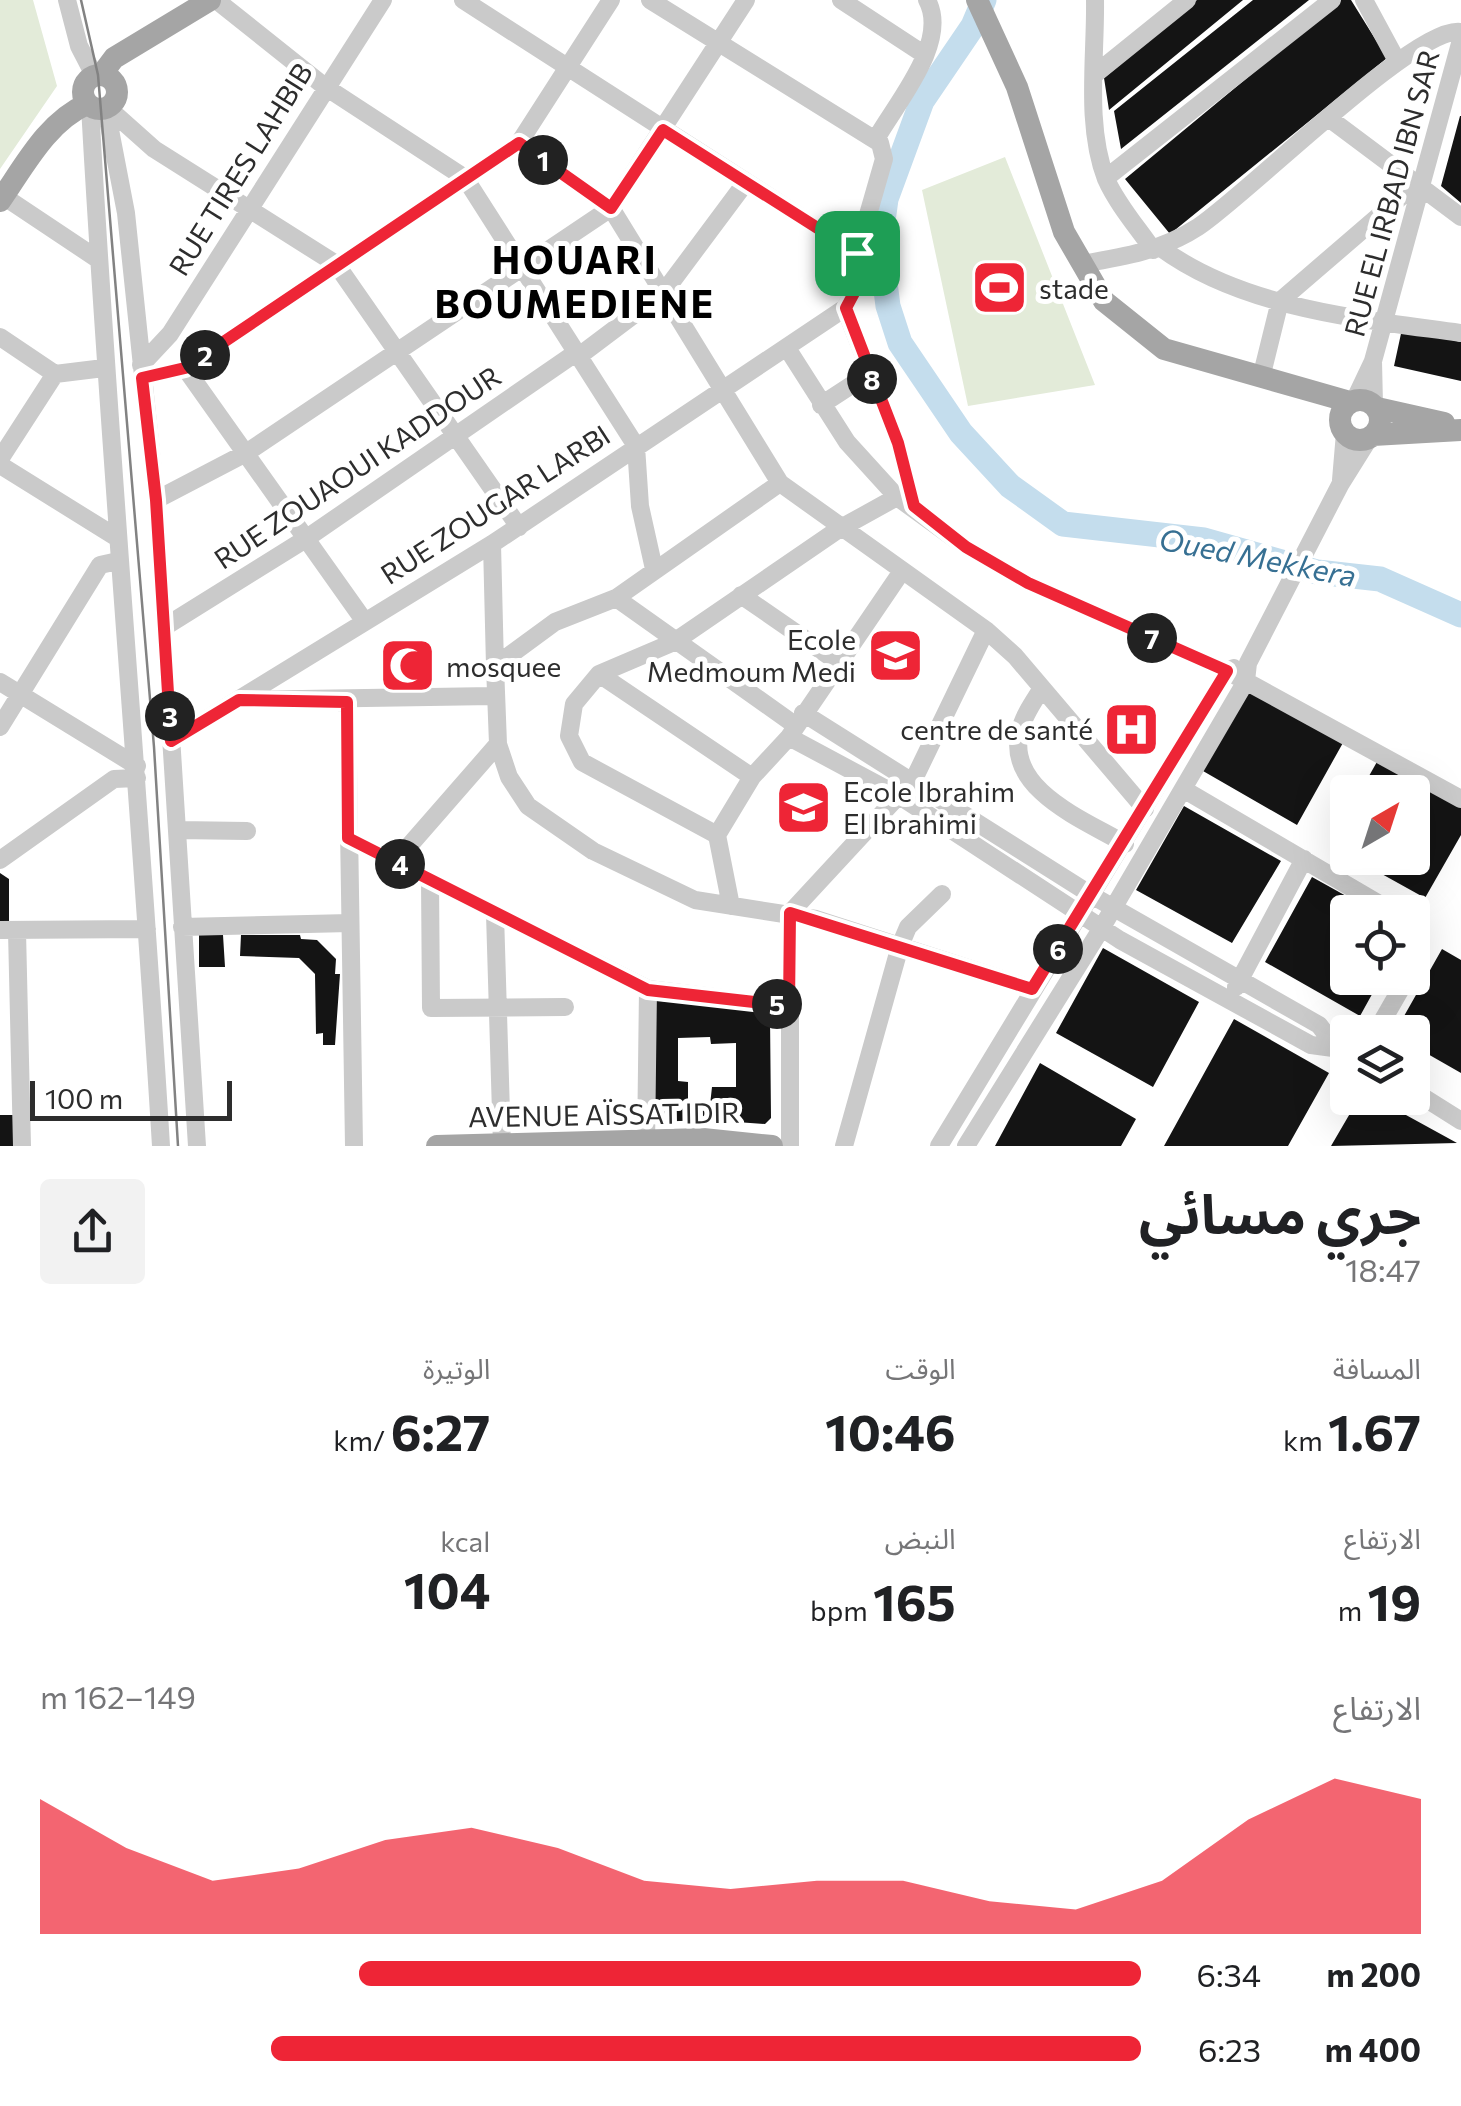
<!DOCTYPE html>
<html lang="ar">
<meta charset="utf-8">
<style>
body{margin:0;font-family:Commissioner,"Noto Sans Arabic",sans-serif;background:#f2f2f2;color:#202124;direction:rtl;height:100vh;display:flex;flex-direction:column;font-size:38px;white-space:nowrap}
*{box-sizing:border-box;margin:0}
p{font-size:32px;color:#757577}
.icon{flex:none;width:55px;height:55px;fill:none;stroke:currentColor;stroke-width:2;stroke-linecap:round;stroke-linejoin:round}
.map{position:relative;height:1146px;overflow:hidden;direction:ltr}
.panel{display:flex;flex-direction:column;background:#fff;flex:1}
.panel>*{flex:none}
.needle{width:65px;rotate:39deg}
.fabs{position:absolute;left:1330px;top:775px;display:grid;gap:20px}
.fabs a{display:grid;place-items:center;width:100px;height:100px;border-radius:10px;background:#fff;box-shadow:0 10px 40px #0002;font-size:50px}
.scale{position:absolute;left:30px;bottom:25px;width:202px;box-sizing:border-box;padding-left:10px;border:5px solid #2d2d2d;border-top:0;font-size:28px;line-height:35px;white-space:nowrap;color:#2d2d2d;-webkit-text-stroke:8px #fff;paint-order:stroke}
.pin{position:absolute;display:grid;place-items:center;width:85px;height:85px;color:#fff;margin:-42px;border-radius:20px;box-shadow:0 5px 15px #0006}
.km{position:absolute;width:50px;height:50px;margin:-25px;border-radius:50%;background:#222;color:#fff;font-size:28px;line-height:50px;text-align:center}
.round{display:grid;place-items:center;flex:none;width:105px;height:105px;border-radius:10px;background:#f2f2f2}
.summary{display:flex;align-items:center;justify-content:space-between;height:170px;padding:0 40px}
h1{font-size:55px;font-weight:700;line-height:75px}
.figures{display:grid;grid-template-columns:repeat(3,1fr);gap:15px;height:170px;padding:10px 40px}
.figures div{display:grid;align-content:center}
.figures b{font-size:50px;font-weight:700}
.figures small{font-size:28px;font-weight:400}
.figures p{font-size:28px}
.chart{height:280px;padding:20px 40px}
.chart p{display:flex;justify-content:space-between}
.chart svg{width:100%;height:180px;margin-top:10px;fill:#ee2536;opacity:.7}
ul{padding:0 40px;list-style:none;font-size:32px}
li{display:grid;grid-template-columns:160px 120px 1fr;align-items:center;height:75px}
li i{height:25px;border-radius:12px;background:#ee2536}
.map>svg:first-child{display:block}
</style>
<div class="map">
<svg width="1461" height="1146" viewBox="0 0 1461 1146">
<rect width="100%" height="100%" fill="#fff"/>
<path fill="#e3ebd9" d="M 0,0 L 33,0 L 57,86 L 0,169 Z
M 1005,157 L 1095,385 L 968,406 L 922,190 Z"/>
<g fill="none" stroke-linecap="round" stroke-linejoin="round">
<path stroke="#c4dded" stroke-width="25" d="M 984,0 L 973,26 L 922,101 L 886,199 L 880,243 L 888,306 L 900,343 L 961,433 L 1010,486 L 1063,524 L 1204,540 L 1317,572 L 1380,579 L 1461,615"/>
</g>
<path fill="#141414" fill-rule="evenodd" d="M 1197,0 L 1243,0 L 1109,110 L 1104,78 Z
M 1253,0 L 1309,0 L 1121,149 L 1114,111 Z
M 1341,0 L 1351,0 L 1387,58 L 1170,234 L 1125,179 Z
M 1460,116 L 1461,116 L 1461,203 L 1441,186 Z
M 1402,329 L 1461,342 L 1461,381 L 1394,366 Z
M 1249,688 L 1344,741 L 1297,825 L 1203,771 Z
M 1378,760 L 1461,806 L 1461,835 L 1425,898 L 1353,858 L 1412,858 L 1412,792 L 1360,792 Z
M 1184,806 L 1281,861 L 1232,943 L 1136,890 Z
M 1348,814 L 1348,854 L 1330,845 Z
M 0,873 L 9,879 L 9,921 L 0,921 Z
M 1312,877 L 1375,912 L 1348,912 L 1348,978 L 1381,978 L 1360,1016 L 1265,962 Z
M 199,935 L 223,935 L 225,967 L 199,967 Z
M 241,935 L 300,935 L 301,939 L 317,940 L 336,959 L 335,974 L 340,974 L 335,1045 L 323,1045 L 323,1033 L 316,1034 L 315,974 L 299,958 L 240,956 Z
M 1103,948 L 1199,1002 L 1153,1087 L 1056,1033 Z
M 1442,949 L 1461,960 L 1461,1073 L 1412,1045 L 1412,1032 L 1395,1032 Z
M 650,1000 L 764,1010 L 770,1016 L 771,1118 L 765,1124 L 709,1120 L 650,1122 ZM 710,1037 L 711,1044 L 736,1043 L 736,1087 L 712,1087 L 710,1105 L 688,1108 L 688,1082 L 678,1081 L 678,1038 Z
M 1234,1019 L 1329,1073 L 1288,1146 L 1164,1146 Z
M 1040,1063 L 1136,1119 L 1121,1146 L 995,1146 Z
M 1359,1098 L 1375,1098 L 1457,1143 L 1331,1146 Z
M 0,1115 L 15,1115 L 16,1146 L 0,1146 Z"/>
<g fill="none" stroke-linecap="round" stroke-linejoin="round">
<path stroke="#cacaca" stroke-width="18" d="M 67,0 L 79,46 L 94,75
M 216,0 L 324,86 L 465,178 L 636,446 L 640,506 L 654,569
M 463,0 L 857,253
M 841,0 L 925,55
M 1095,0 C 1096,56 1085,125 1106,179 C 1117,204 1138,228 1153,250
M 1364,0 L 1397,61
M 1094,75 L 1187,0
M 90,106 C 109,453 140,799 161,1146
M 108,108 L 154,149 L 336,264 L 519,527
M 106,109 L 126,213 L 156,500 L 197,1146
M 1330,119 L 1461,217
M 876,139 C 896,103 950,42 927,0
M 519,143 L 611,208 L 780,483 L 986,630 L 1015,656 L 1145,809
M 1106,178 L 1332,0
M 3,196 L 96,258
M 1161,248 C 1244,309 1362,319 1461,333
M 1081,264 C 1123,257 1161,251 1198,227 C 1247,195 1417,24 1461,32
M 845,308 L 898,443 L 914,506
M 0,337 L 55,374 L 104,368
M 787,348 L 847,442 L 897,497 L 966,547 L 1028,583 L 1227,671 L 1461,799
M 579,356 L 664,292 L 746,182
M 1373,361 L 1374,405
M 141,365 L 170,334 L 383,0
M 185,368 L 363,619
M 142,378 L 185,368 L 519,143 L 611,0
M 1261,378 L 1280,301 L 1417,183
M 1354,401 L 1373,361 L 1461,40
M 821,405 L 870,373
M 0,459 L 55,374
M 0,465 L 116,537
M 1341,480 L 1345,433
M 780,483 L 616,598 L 555,622 L 495,666 L 498,744 L 509,777 L 528,806 L 593,851 L 695,900 L 816,919 L 1033,989
M 156,500 L 246,453 L 611,208 L 746,0
M 492,544 L 495,666
M 741,595 L 838,662
M 616,598 L 795,725
M 166,626 L 304,540 L 577,352
M 599,674 L 752,777
M 0,682 L 137,766
M 1042,688 C 1034,701 1023,716 1020,731 C 1005,790 1085,820 1125,844
M 240,700 L 493,696
M 347,702 L 354,1146
M 803,713 L 1093,896 L 1319,1025 L 1336,1047
M 0,727 L 100,565 L 118,561
M 789,737 L 901,797 L 1120,940 L 1311,1045 L 1348,1050
M 171,741 L 492,544 L 845,308 L 862,278 L 857,253 L 884,159 L 880,143 L 650,0
M 1183,789 L 1393,912
M 178,830 L 247,831
M 717,835 L 582,762 L 569,736 L 574,704 L 599,674 L 674,642 L 839,529 L 897,497
M 348,838 L 648,989 L 789,1006
M 0,860 L 114,779 L 137,778
M 395,862 L 498,744
M 430,880 L 431,1008 L 565,1007
M 731,906 L 717,835 L 752,777 L 789,737 L 902,571
M 495,914 L 502,1146
M 1412,926 L 1421,945 L 1412,968
M 182,927 L 350,923
M 0,930 L 147,929
M 17,931 L 22,1146
M 1236,987 L 1304,859
M 1376,1032 L 1407,978
M 1412,1090 L 1461,1121
M 646,1146 L 648,989
M 790,1146 L 790,913 L 914,779 L 986,630
M 844,1146 L 900,946 L 908,927 L 942,894
M 939,1146 L 1227,671 L 1234,668
M 966,1146 L 1101,929 L 1246,681 L 1248,663 L 1340,485 L 1370,437"/>
<path stroke="#a5a5a5" stroke-width="22" d="M 977,0 L 1017,87 L 1064,232 L 1104,301 L 1164,349 L 1350,402
M 102,74 L 114,58 L 210,0
M83 92a17 17 0 1 1 34 0a17 17 0 1 1-34 0Z
M 0,201 C 25,165 47,122 87,104
M1340 420a20 20 0 1 1 40 0a20 20 0 1 1-40 0Z
M 1377,408 L 1444,423
M 1373,435 L 1461,430
M 437,1146 L 703,1139 L 772,1146"/>
<path stroke="#828282" stroke-width="2.5" d="M 81,0 L 98,75 L 154,747 L 178,1146"/>
</g>
<g fill="none" stroke-linecap="round" stroke-linejoin="round">
<defs>
<path id="route" d="M 663,130 L 857,253 L 862,278 L 846,308 L 898,443 L 914,506 L 966,547 L 1028,583 L 1227,671 L 1032,989 L 790,913 L 789,1006 L 648,990 L 348,838 L 347,702 L 239,700 L 171,741 L 156,500 L 142,378 L 185,368 L 519,143 L 611,208 Z"/>
</defs>
<use href="#route" stroke="#fff" stroke-width="20"/>
<use href="#route" stroke="#ee2536" stroke-width="12"/>
</g>
<defs>
<symbol id="stadium-square" viewBox="-11 -11 22 22"><rect x="-9" y="-9" width="18" height="18" rx="4" fill="#ee2536" stroke="#fff"/><path d="M0-5a6.5 5 0 1 0 0 10a6.5 5 0 1 0 0-10ZM-3.5-1.8h7v3.6h-7Z" fill="#fff"/></symbol>
<symbol id="school-square" viewBox="-11 -11 22 22"><rect x="-9" y="-9" width="18" height="18" rx="4" fill="#ee2536" stroke="#fff"/><path d="M0-5L7-2L0 1L-7-2ZM-4 1L0 2.5L4 1V4Q0 6-4 4Z" fill="#fff"/></symbol>
<symbol id="mosque-square" viewBox="-11 -11 22 22"><rect x="-9" y="-9" width="18" height="18" rx="4" fill="#ee2536" stroke="#fff"/><path d="M3.5-4.9A6 6 0 1 0 3.5 4.9A5 5 0 1 1 3.5-4.9Z" fill="#fff"/></symbol>
<symbol id="hospital-square" viewBox="-11 -11 22 22"><rect x="-9" y="-9" width="18" height="18" rx="4" fill="#ee2536" stroke="#fff"/><path d="M-5-5h3v3.5h4V-5h3V5h-3V1.5h-4V5h-3Z" fill="#fff"/></symbol>
</defs>
<g fill-rule="evenodd">
<use href="#stadium-square" x="968" y="256" width="63" height="63"/>
<use href="#school-square" x="864" y="624" width="63" height="63"/>
<use href="#mosque-square" x="376" y="634" width="63" height="63"/>
<use href="#hospital-square" x="1100" y="698" width="63" height="63"/>
<use href="#school-square" x="772" y="776" width="63" height="63"/>
</g>
<g text-anchor="middle" dominant-baseline="central" stroke-width="10" stroke-linejoin="round" paint-order="stroke">
<g font-size="28" fill="#2d2d2d" stroke="#fff">
<text transform="translate(240 169) rotate(-58)">RUE TIRES LAHBIB</text>
<text transform="translate(1391 193) rotate(-75)">RUE EL IRBAD IBN SAR</text>
<text transform="translate(357 467) rotate(-34)">RUE ZOUAOUI KADDOUR</text>
<text transform="translate(495 504) rotate(-33)">RUE ZOUGAR LARBI</text>
<text transform="translate(604 1114) rotate(-1)">AVENUE AÏSSAT IDIR</text>
</g>
<g font-size="28" fill="#2d2d2d" stroke="#fff" text-anchor="start">
<text x="1039" y="288">stade</text>
<text x="856" y="639" text-anchor="end">Ecole<tspan x="856" dy="32">Medmoum Medi</tspan></text>
<text x="446" y="666">mosquee</text>
<text x="1093" y="729" text-anchor="end">centre de santé</text>
<text x="843" y="791">Ecole Ibrahim<tspan x="843" dy="32">El Ibrahimi</tspan></text>
</g>
<g font-size="30" font-style="italic" fill="#377093" stroke="#fff">
<text transform="translate(1258 556) rotate(11)">Oued Mekkera</text>
</g>
<g font-size="38" font-weight="bold" letter-spacing="2.5" fill="#000" stroke="#fff">
<text x="575" y="258">HOUARI<tspan x="575" dy="44">BOUMEDIENE</tspan></text>
</g>
</g>
</svg>
<div class="fabs">
<a><svg class="needle" viewBox="-14 -14 28 28"><path d="M0-13l5 13h-10z" fill="#e53935"/><path d="M0 13l5-13h-10z" fill="#757577"/></svg></a>
<a><svg class="icon" aria-label="locate" viewBox="0 0 24 24"><circle cx="12" cy="12" r="6"/><path d="M12 2v4M12 18v4M2 12h4M18 12h4"/></svg></a>
<a><svg class="icon" aria-label="layers" viewBox="0 0 24 24"><path d="M12 4l9 5-9 5-9-5zM3 14l9 5 9-5"/></svg></a>
</div>
<div class="scale">100 m</div>
<div class="pin" style="left:857px;top:253px;background:#1e9e55"><svg class="icon" aria-label="arrive" viewBox="0 0 24 24"><path d="M6 21V4h12l-3 4 3 4H6"/></svg></div>
<b class="km" style="left:543px;top:160px">1</b>
<b class="km" style="left:205px;top:355px">2</b>
<b class="km" style="left:170px;top:716px">3</b>
<b class="km" style="left:400px;top:864px">4</b>
<b class="km" style="left:777px;top:1004px">5</b>
<b class="km" style="left:1058px;top:949px">6</b>
<b class="km" style="left:1152px;top:638px">7</b>
<b class="km" style="left:872px;top:379px">8</b>
</div>
<section class="panel">
<div class="summary"><div><h1>جري مسائي</h1><p>18:47</p></div><a class="round"><svg class="icon" aria-label="share" viewBox="0 0 24 24"><path d="M12 15V3M7 8l5-5 5 5M5 13v7h14v-7"/></svg></a></div>
<div class="figures">
<div><p>المسافة</p><b>1.67<small> km</small></b></div>
<div><p>الوقت</p><b>10:46</b></div>
<div><p>الوتيرة</p><b>6:27<small> /km</small></b></div>
</div>
<div class="figures">
<div><p>الارتفاع</p><b>19<small> m</small></b></div>
<div><p>النبض</p><b>165<small> bpm</small></b></div>
<div><p>kcal</p><b>104</b></div>
</div>
<div class="chart"><p><span>الارتفاع</span>149–162 m</p>
<svg viewBox="0 0 160 44" preserveAspectRatio="none"><path d="M0 44V11L10 23L20 31L30 28L40 21L50 18L60 23L70 31L80 33L90 31L100 31L110 36L120 38L130 31L140 16L150 6L160 11V44z"/></svg>
</div>
<ul>
<li><b>200 m</b>6:34<i style="width:71%"></i></li>
<li><b>400 m</b>6:23<i style="width:79%"></i></li>
</ul>
</section>
